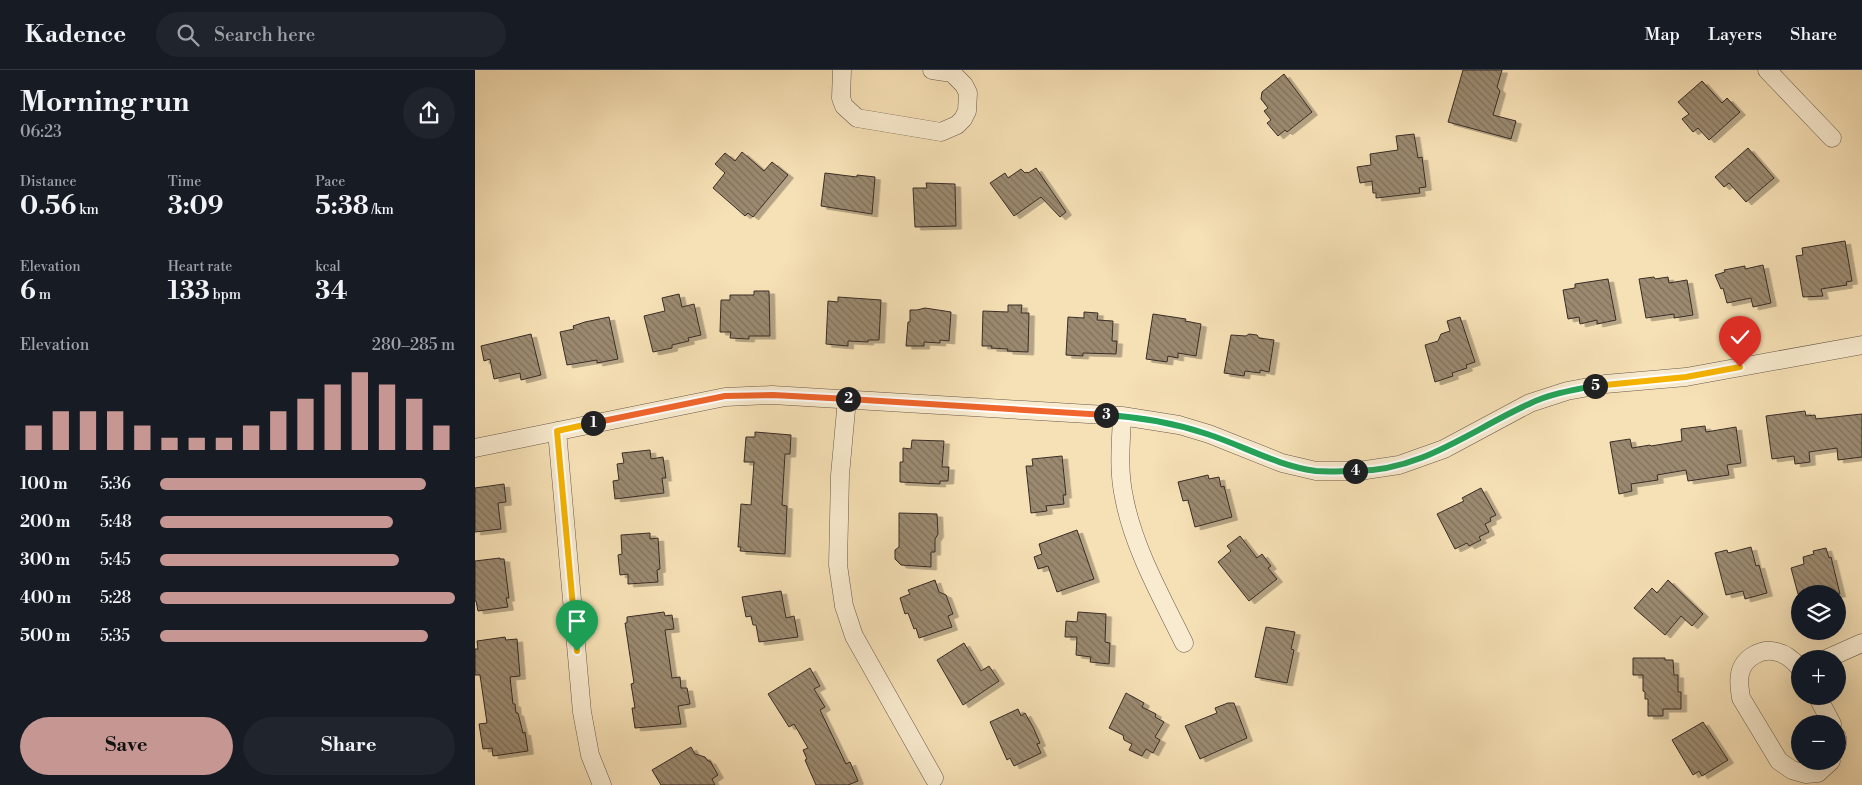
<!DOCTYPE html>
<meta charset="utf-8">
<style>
body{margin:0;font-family:"Libre Bodoni",serif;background:#20242c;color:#f1f3f6;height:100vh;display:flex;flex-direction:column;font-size:19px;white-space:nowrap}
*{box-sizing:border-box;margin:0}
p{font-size:16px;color:#9ea1a6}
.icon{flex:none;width:28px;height:28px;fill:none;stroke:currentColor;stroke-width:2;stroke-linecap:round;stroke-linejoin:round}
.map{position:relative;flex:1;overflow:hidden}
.side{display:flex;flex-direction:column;background:#171b24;width:475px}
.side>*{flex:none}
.fabs{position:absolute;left:1316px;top:515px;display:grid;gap:10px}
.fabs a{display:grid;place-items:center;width:55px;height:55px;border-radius:50%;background:#171b24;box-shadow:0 5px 20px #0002;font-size:25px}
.pin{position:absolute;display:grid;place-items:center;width:42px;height:42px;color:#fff;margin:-51px -21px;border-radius:50% 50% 50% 0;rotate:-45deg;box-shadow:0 0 5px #0007}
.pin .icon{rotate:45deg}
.km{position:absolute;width:25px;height:25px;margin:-12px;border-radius:50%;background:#222;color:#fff;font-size:14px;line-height:25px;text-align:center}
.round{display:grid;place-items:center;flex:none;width:52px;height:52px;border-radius:26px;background:#20242c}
.overview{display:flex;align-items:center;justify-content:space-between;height:85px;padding:0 20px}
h1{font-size:28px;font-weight:800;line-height:38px}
.metrics{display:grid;grid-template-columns:repeat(3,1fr);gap:8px;height:85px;padding:5px 20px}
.metrics div{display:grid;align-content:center}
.metrics b{font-size:25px;font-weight:800}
.metrics small{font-size:14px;font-weight:400}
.metrics p{font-size:14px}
.chart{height:140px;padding:10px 20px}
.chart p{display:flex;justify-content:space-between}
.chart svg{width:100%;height:90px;margin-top:5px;stroke:#c59692;stroke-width:6}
.button{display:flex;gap:10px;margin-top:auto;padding:10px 20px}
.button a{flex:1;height:58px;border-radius:30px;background:#c59692;color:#111;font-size:20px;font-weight:800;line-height:58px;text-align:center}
.button a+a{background:#20242c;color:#f1f3f6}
ul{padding:0 20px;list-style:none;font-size:16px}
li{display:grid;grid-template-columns:80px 60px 1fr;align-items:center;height:38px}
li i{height:12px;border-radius:6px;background:#c59692}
header{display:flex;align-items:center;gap:30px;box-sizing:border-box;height:70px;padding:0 25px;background:#171b24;border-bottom:1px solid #363941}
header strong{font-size:24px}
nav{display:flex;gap:28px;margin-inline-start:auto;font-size:18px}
.search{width:350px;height:45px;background:#20242c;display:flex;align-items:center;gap:12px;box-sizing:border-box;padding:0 18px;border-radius:28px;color:#9ea1a6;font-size:19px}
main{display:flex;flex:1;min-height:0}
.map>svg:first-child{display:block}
</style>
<header>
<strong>Kadence</strong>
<div class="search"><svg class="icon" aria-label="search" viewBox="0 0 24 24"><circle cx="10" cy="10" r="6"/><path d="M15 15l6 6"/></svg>Search here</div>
<nav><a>Map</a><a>Layers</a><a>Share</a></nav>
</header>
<main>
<section class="side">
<div class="overview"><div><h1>Morning run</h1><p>06:23</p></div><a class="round"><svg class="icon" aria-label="share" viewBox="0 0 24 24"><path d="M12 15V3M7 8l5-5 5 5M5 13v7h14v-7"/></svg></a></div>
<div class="metrics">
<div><p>Distance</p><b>0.56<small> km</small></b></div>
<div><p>Time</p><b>3:09</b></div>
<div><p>Pace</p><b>5:38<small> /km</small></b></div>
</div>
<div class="metrics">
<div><p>Elevation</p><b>6<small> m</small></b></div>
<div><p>Heart rate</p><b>133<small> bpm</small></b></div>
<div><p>kcal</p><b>34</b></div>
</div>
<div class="chart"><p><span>Elevation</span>280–285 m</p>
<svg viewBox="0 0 160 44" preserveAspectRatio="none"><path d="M5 44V32M15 44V25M25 44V25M35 44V25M45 44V32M55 44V38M65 44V38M75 44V38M85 44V32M95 44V25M105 44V19M115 44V12M125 44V6M135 44V12M145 44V19M155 44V32"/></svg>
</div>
<ul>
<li><b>100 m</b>5:36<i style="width:90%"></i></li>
<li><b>200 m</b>5:48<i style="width:79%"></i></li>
<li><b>300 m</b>5:45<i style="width:81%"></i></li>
<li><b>400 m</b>5:28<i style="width:100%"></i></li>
<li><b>500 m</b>5:35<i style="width:91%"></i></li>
</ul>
<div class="button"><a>Save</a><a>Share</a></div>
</section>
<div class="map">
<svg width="1387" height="715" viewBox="0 0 1387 715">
<defs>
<pattern id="building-back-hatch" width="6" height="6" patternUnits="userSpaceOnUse" patternTransform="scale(1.25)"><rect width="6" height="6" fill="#9b8a70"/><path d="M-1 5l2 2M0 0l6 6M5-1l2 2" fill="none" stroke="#7f715c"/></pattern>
<filter id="shadow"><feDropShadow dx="5.5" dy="3" stdDeviation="0" flood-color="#0004"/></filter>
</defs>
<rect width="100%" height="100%" fill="#f6e0b5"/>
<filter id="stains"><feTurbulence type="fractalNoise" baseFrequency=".004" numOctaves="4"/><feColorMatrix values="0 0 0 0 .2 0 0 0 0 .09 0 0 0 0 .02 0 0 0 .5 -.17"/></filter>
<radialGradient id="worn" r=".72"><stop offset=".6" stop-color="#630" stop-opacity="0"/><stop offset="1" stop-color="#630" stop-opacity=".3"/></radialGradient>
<path fill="url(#building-back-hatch)" stroke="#392c26" filter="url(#shadow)" d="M 988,0 L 1027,0 L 1022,17 L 1025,21 L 1018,45 L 1041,51 L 1036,69 L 973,52 Z
M 809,4 L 837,42 L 812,62 L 810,60 L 803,66 L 792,53 L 796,50 L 789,41 L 793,38 L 786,29 L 787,22 Z
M 1227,11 L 1247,33 L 1252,28 L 1265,42 L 1234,70 L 1223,58 L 1218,62 L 1207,49 L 1214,44 L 1203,32 Z
M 939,64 L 943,88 L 947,87 L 951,117 L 944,118 L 945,123 L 901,128 L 901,123 L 898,123 L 897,111 L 885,113 L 882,97 L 896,95 L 895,84 L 923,80 L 921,66 Z
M 1273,78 L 1299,108 L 1271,132 L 1254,113 L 1249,117 L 1240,107 Z
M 267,82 L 289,101 L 297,92 L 313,105 L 278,147 L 273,143 L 270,146 L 238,118 L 250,103 L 240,94 L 250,83 L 260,91 Z
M 561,98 L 591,142 L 585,147 L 566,127 L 539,146 L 515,113 L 530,103 L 533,108 L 546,99 L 550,103 L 552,102 L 553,103 Z
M 350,103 L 382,107 L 382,105 L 400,107 L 397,144 L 346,136 Z
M 451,113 L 480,114 L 481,156 L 440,157 L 438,118 L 452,118 Z
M 1370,171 L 1377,211 L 1371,212 L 1372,215 L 1346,219 L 1348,226 L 1328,227 L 1321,186 L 1328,185 L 1327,178 Z
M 1288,195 L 1296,233 L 1278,237 L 1276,228 L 1252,233 L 1248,218 L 1246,219 L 1240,205 L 1250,202 L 1249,200 L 1270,196 L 1270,199 Z
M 1179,207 L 1180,209 L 1193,207 L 1194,213 L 1212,210 L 1218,245 L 1199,248 L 1199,244 L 1171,248 L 1164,209 Z
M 1133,209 L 1141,250 L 1122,254 L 1122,250 L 1105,254 L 1104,247 L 1093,249 L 1088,220 L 1100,218 L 1100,214 Z
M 279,221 L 294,221 L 295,266 L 274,266 L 274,269 L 255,268 L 256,262 L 245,262 L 246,230 L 255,230 L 255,225 L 279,225 Z
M 204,224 L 207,237 L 219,234 L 226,265 L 213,268 L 214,271 L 197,275 L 197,278 L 178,282 L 169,246 L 190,241 L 187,228 Z
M 363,227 L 406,230 L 404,270 L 393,270 L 393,272 L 373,271 L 373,276 L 351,274 L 353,231 L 363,232 Z
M 533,235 L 547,235 L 546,243 L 554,243 L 553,282 L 532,281 L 533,279 L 516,278 L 517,276 L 507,276 L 508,241 L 533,242 Z
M 450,238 L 476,242 L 474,271 L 465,270 L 465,273 L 449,272 L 449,276 L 431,276 L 433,252 L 435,252 L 435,240 L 442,240 Z
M 609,242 L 623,243 L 622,250 L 638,251 L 637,271 L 642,271 L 641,284 L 608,283 L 608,286 L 591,285 L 593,247 L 609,248 Z
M 678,244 L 711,249 L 710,251 L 726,254 L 721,286 L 703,283 L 703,288 L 693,286 L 692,292 L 671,289 Z
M 134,247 L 143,289 L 122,293 L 122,290 L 92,295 L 85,262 L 99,259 L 98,256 L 110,252 Z
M 985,247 L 1000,292 L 991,295 L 992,298 L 977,303 L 978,306 L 960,312 L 950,275 L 963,271 L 966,264 L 975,261 L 972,251 Z
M 56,264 L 66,305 L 46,310 L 45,303 L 19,309 L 15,289 L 9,291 L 6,276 Z
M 774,264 L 782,265 L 784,268 L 799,270 L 794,302 L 785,300 L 785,303 L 770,301 L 769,306 L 749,303 L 756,265 L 771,266 Z
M 1330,341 L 1331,346 L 1340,345 L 1341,349 L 1387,344 L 1387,387 L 1363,390 L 1362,378 L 1334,382 L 1335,392 L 1320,394 L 1319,386 L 1297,389 L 1291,346 Z
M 1230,356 L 1231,362 L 1261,357 L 1266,393 L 1252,395 L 1254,405 L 1213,411 L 1211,400 L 1182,405 L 1183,410 L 1156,414 L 1157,421 L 1144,424 L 1135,372 L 1155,369 L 1157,378 L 1175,375 L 1176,376 L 1207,371 L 1206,359 Z
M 280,362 L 316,365 L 315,384 L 310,384 L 307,435 L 312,436 L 310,484 L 265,481 L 266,477 L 263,477 L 266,434 L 276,435 L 279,392 L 269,392 L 271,367 L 280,367 Z
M 437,370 L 469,371 L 467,397 L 474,397 L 473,411 L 465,411 L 465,414 L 425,412 L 425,392 L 428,392 L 428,378 L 436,379 Z
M 175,380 L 176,389 L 188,387 L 191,408 L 187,408 L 189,423 L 140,429 L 138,411 L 144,410 L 142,394 L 149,393 L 147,383 Z
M 587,386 L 591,425 L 588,425 L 589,434 L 571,436 L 572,441 L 556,443 L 551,396 L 558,396 L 557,389 Z
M 733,405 L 734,409 L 744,407 L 746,417 L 749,416 L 757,447 L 720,457 L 713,430 L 708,431 L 703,412 Z
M 29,414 L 31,432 L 23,433 L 26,459 L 0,462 L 0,418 Z
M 1006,418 L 1021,445 L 1015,448 L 1016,451 L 1010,454 L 1014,462 L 1004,467 L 1006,470 L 994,476 L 992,473 L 980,479 L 962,444 L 989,431 L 987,428 Z
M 424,443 L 462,444 L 463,464 L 460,469 L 460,482 L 456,482 L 456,497 L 426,495 L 420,489 L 420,480 L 424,477 Z
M 602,460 L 619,509 L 582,522 L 573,496 L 563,499 L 559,487 L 567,484 L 564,474 Z
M 175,463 L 175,469 L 183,468 L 185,499 L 182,500 L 183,512 L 153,514 L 153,504 L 145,505 L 143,485 L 147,484 L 146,465 Z
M 765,466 L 782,488 L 787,484 L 796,496 L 793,498 L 802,509 L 774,531 L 743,492 L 756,481 L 752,476 Z
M 1276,477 L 1281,496 L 1284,495 L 1292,523 L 1270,529 L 1268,521 L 1251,525 L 1240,483 L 1252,480 L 1253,483 Z
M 1351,478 L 1354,488 L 1356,487 L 1365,524 L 1323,524 L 1316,498 L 1329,494 L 1328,487 L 1339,484 L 1338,481 Z
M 25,488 L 25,489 L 29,489 L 34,528 L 31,528 L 33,537 L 3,541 L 1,531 L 0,531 L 0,491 Z
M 460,510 L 464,522 L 471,525 L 478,544 L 473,546 L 477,557 L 444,568 L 441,558 L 439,559 L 433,543 L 430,544 L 425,528 L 435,524 L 433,520 Z
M 1193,510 L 1228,544 L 1217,556 L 1206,546 L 1190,565 L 1159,538 L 1177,518 L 1182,523 Z
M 306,521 L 311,548 L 319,546 L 323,567 L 284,572 L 281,555 L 278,555 L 276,546 L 271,547 L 267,527 Z
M 189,542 L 190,546 L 197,545 L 199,559 L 190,560 L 197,608 L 205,607 L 206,618 L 212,618 L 215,634 L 203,636 L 206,654 L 160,658 L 157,638 L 160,638 L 156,614 L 159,613 L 150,553 L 152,553 L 152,547 Z
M 603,542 L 631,544 L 630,572 L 635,573 L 634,594 L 615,592 L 616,587 L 601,585 L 602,567 L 590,567 L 591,551 L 602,552 Z
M 791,557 L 820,562 L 816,579 L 819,580 L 812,613 L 780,607 Z
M 30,567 L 31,570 L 42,569 L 45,606 L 35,607 L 38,634 L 40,634 L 41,643 L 43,643 L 48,663 L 50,662 L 53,681 L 18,686 L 17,678 L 8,679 L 4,654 L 12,653 L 5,605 L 0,605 L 0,579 L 3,579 L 2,571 Z
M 489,573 L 506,601 L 514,596 L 524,611 L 488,635 L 462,590 Z
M 1158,588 L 1190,588 L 1190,590 L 1198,590 L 1199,605 L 1203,605 L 1203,622 L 1206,622 L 1206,639 L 1188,639 L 1188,646 L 1173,646 L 1173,629 L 1170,629 L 1170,622 L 1168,621 L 1168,605 L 1158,605 Z
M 335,598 L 345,616 L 339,619 L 350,637 L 345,640 L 371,694 L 375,692 L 383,711 L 373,715 L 341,715 L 330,690 L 332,689 L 328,680 L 333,678 L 319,654 L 314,657 L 293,624 Z
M 651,623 L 669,633 L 667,637 L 681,644 L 680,647 L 689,652 L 680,667 L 685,670 L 678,683 L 671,679 L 667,686 L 654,680 L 657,674 L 649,670 L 648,665 L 634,658 Z
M 753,633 L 759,633 L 772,668 L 725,689 L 710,656 L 742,643 L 740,638 Z
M 543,639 L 546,646 L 550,643 L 558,657 L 565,673 L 562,674 L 566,683 L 539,696 L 535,688 L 532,690 L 515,652 Z
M 1228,652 L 1253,690 L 1227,706 L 1224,701 L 1218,705 L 1197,670 Z
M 216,677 L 220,684 L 230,687 L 233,691 L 235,691 L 243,705 L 237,709 L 240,715 L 186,715 L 177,700 Z"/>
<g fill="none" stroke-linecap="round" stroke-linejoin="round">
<defs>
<path id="minor" d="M 367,0 L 366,28 L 369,36 L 382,48 L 466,62 L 482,55 L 488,49 L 492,41 L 493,23 L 489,15 L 477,3 L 457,0
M 1292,0 L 1357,68
M 372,329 L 365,405 L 363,495 L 369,536 L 379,566 L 459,708
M 647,346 C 646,373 643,400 649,427 C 658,477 687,528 709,573
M 82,361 L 107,642 L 115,685 L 127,715
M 0,378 L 250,327 L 297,325 L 647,346 L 704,355 L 734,364 L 807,393 L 841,401 L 884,401 L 924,395 L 969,379 L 1055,333 L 1092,321 L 1130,314 L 1211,307 L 1387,275
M 1351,589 L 1387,573
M 1325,598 C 1319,591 1312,584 1302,582 C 1287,577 1268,588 1265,604 C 1263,612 1265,620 1266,628 L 1304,691 L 1317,700 L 1331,704 L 1343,703 L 1356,691
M 1342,626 L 1357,654
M 1362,667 L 1362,675"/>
</defs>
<use href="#minor" stroke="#68594a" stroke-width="19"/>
<use href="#minor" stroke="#f9ebcf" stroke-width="18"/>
</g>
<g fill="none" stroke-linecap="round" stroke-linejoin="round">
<defs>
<path id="split-1" d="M 102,581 L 82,361 L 118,353"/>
<path id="split-2" d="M 118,353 L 250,326 L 298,325 L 373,329"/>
<path id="split-3" d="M 373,329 L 631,345"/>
<path id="split-4" d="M 631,345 C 665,347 699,353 732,364 C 769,376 803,396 841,401 C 854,402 867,401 880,401"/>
<path id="split-5" d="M 880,401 C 947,401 996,360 1054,334 C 1074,324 1098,320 1120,316"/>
<path id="split-6" d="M 1120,316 L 1211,307 L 1265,297"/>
</defs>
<use href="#split-1" stroke="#fff" stroke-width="10"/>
<use href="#split-2" stroke="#fff" stroke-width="10"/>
<use href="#split-3" stroke="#fff" stroke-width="10"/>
<use href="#split-4" stroke="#fff" stroke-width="10"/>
<use href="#split-5" stroke="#fff" stroke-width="10"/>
<use href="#split-6" stroke="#fff" stroke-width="10"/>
<use href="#split-1" stroke="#f5b400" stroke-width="6"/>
<use href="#split-2" stroke="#f0652b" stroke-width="6"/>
<use href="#split-3" stroke="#f0652b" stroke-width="6"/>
<use href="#split-4" stroke="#22a559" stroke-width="6"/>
<use href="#split-5" stroke="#22a559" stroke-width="6"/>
<use href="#split-6" stroke="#f5b400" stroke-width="6"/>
</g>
<rect width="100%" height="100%" filter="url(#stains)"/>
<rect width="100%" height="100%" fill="url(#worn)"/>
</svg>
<div class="fabs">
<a><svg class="icon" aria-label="layers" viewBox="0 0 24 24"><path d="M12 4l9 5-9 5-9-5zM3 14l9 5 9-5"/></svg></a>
<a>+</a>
<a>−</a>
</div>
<div class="pin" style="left:102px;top:581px;background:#1e9e55"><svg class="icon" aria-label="arrive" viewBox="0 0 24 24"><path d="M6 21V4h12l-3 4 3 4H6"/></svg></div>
<div class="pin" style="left:1265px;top:297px;background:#d93025"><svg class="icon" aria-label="check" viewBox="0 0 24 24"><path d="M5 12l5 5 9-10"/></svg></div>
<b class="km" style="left:118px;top:353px">1</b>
<b class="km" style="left:373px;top:329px">2</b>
<b class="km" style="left:631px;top:345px">3</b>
<b class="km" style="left:880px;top:401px">4</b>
<b class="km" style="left:1120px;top:316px">5</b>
</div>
</main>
